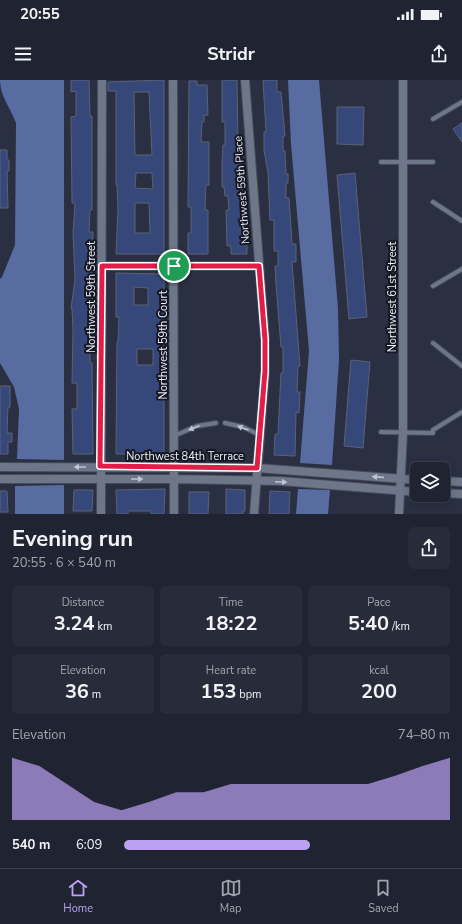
<!DOCTYPE html>
<meta charset="utf-8">
<style>
body{margin:0;font-family:"Nunito Sans",sans-serif;background:#282c3a;color:#f1f3f6;height:100vh;display:flex;flex-direction:column;font-size:15px;white-space:nowrap}
*{box-sizing:border-box;margin:0}
p{font-size:13px;color:#a2a4ac}
.icon{flex:none;width:22px;height:22px;fill:none;stroke:currentColor;stroke-width:2;stroke-linecap:round;stroke-linejoin:round}
.map{position:relative;height:434px;overflow:hidden}
.side{display:flex;flex-direction:column;background:#202432;flex:1}
.side>*{flex:none}
.tools{position:absolute;left:410px;top:382px;display:grid;gap:8px}
.tools a{display:grid;place-items:center;width:40px;height:40px;border-radius:6px;background:#202432;box-shadow:0 2px 10px #0003,0 0 0 1px #3d414d;font-size:20px}
.pin{position:absolute;display:grid;place-items:center;width:34px;height:34px;color:#fff;margin:-17px;border:2px solid #fff;border-radius:50%;box-shadow:0 1px 4px #0007}
.round{display:grid;place-items:center;flex:none;width:42px;height:42px;border-radius:6px;background:#282c3a}
.head{display:flex;align-items:center;justify-content:space-between;height:68px;padding:0 12px}
h1{font-size:22px;font-weight:700;line-height:30px}
.metrics{display:grid;grid-template-columns:repeat(3,1fr);gap:6px;height:68px;padding:4px 12px}
.metrics div{display:grid;align-content:center;border-radius:6px;background:#282c3a;text-align:center}
.metrics b{font-size:20px;font-weight:700}
.metrics small{font-size:11px;font-weight:400}
.metrics p{font-size:11px}
.chart{height:112px;padding:8px 12px}
.chart p{display:flex;justify-content:space-between}
.chart svg{width:100%;height:72px;margin-top:4px;fill:#bca0f2;opacity:.7}
ul{padding:0 12px;list-style:none;font-size:13px}
li{display:grid;grid-template-columns:64px 48px 1fr;align-items:center;height:30px}
li i{height:10px;border-radius:5px;background:#bca0f2}
.status{display:flex;justify-content:space-between;align-items:center;height:28px;padding:0 20px;background:#202432;direction:ltr}
.status svg{height:11px;fill:currentColor}
header{display:flex;justify-content:space-between;align-items:center;height:52px;padding:0 12px;background:#202432;font-size:18px;font-weight:700}
.dock{display:flex;justify-content:space-around;align-items:center;height:56px;border-top:1px solid #3d414d;background:#202432;font-size:11px;color:#a2a4ac}
.dock a{display:grid;justify-items:center;gap:2px}
.dock .selected{color:#bca0f2}
.map>svg:first-child{display:block}
</style>
<div class="status"><b>20:55</b><svg viewBox="0 0 49 12"><path d="M0 12V9h3v3zM5 12V6h3v6zM10 12V3h3v9zM15 12V0h3v12zM26 1h20v11H26zM47 4h2v5h-2z"/></svg></div>
<header><svg class="icon" aria-label="menu" viewBox="0 0 24 24"><path d="M4 6h16M4 12h16M4 18h16"/></svg>Stridr<svg class="icon" aria-label="share" viewBox="0 0 24 24"><path d="M12 15V3M7 8l5-5 5 5M5 13v7h14v-7"/></svg></header>
<div class="map">
<svg width="462" height="434" viewBox="0 0 462 434">
<rect width="100%" height="100%" fill="#2a3042"/>
<path fill="#596ca2" d="M 0,0 L 64,0 L 64,380 L 17,379 L 19,329 L 14,307 L 0,283 L 0,199 L 2,197 L 15,165 L 16,43 C 10,27 0,16 0,0 Z
M 288,0 L 319,0 L 338,228 L 339,280 L 332,385 L 300,383 L 309,271 L 291,64 Z
M 64,405 L 64,434 L 15,434 L 15,406 Z
M 298,409 L 330,410 L 328,434 L 296,434 Z"/>
<path fill="#36477a" stroke="#5a6276" fill-rule="evenodd" d="M 71,0 L 89,0 L 90,36 L 92,36 L 92,130 L 90,130 L 89,152 L 93,152 L 93,161 L 90,161 L 92,195 L 90,217 L 93,217 L 90,259 L 90,283 L 92,283 L 93,374 L 73,374 L 72,329 L 77,329 L 77,303 L 72,303 L 73,250 L 72,229 L 71,229 L 75,199 L 73,153 L 75,123 L 72,123 L 71,37 L 76,36 L 76,11 L 71,12 Z
M 164,0 L 164,174 L 116,174 L 118,129 L 117,105 L 116,105 L 116,11 L 108,11 L 108,2 ZM 134,12 L 149,12 L 152,75 L 135,75 ZM 136,93 L 152,93 L 153,109 L 135,108 ZM 135,123 L 149,123 L 150,153 L 135,153 Z
M 222,0 L 237,0 L 238,64 L 240,82 L 241,82 L 243,130 L 246,130 L 246,139 L 243,139 L 243,152 L 247,153 L 247,174 L 231,174 L 231,166 L 227,166 L 226,130 L 229,130 L 228,116 L 225,116 L 224,107 L 222,107 L 222,82 L 223,65 L 225,65 L 225,42 L 222,42 Z
M 263,0 L 277,0 L 277,12 L 281,12 L 285,56 L 283,56 L 283,71 L 285,71 L 286,94 L 288,94 L 288,103 L 286,103 L 286,118 L 289,118 L 292,164 L 296,164 L 296,182 L 292,182 L 300,286 L 298,286 L 297,312 L 300,312 L 299,333 L 296,332 L 295,376 L 274,375 L 275,354 L 278,354 L 281,293 L 283,293 L 283,267 L 281,267 L 276,204 L 275,186 L 278,186 L 278,171 L 274,171 L 274,140 L 270,140 L 268,93 L 264,70 L 264,52 L 266,52 Z
M 189,1 L 197,1 L 197,5 L 207,5 L 208,35 L 204,35 L 204,42 L 202,42 L 201,62 L 209,62 L 209,105 L 206,105 L 205,130 L 208,130 L 208,174 L 188,174 L 188,153 L 191,153 L 191,127 L 188,127 Z
M 337,27 L 364,27 L 363,65 L 337,64 Z
M 462,43 L 462,62 L 453,49 Z
M 0,70 L 7,70 L 7,80 L 9,80 L 9,91 L 7,91 L 8,128 L 0,128 Z
M 355,93 L 367,237 L 349,239 L 337,95 Z
M 116,193 L 164,194 L 164,374 L 116,374 L 117,262 L 118,262 L 119,237 L 116,237 ZM 134,207 L 148,208 L 148,225 L 134,225 ZM 137,269 L 153,269 L 153,285 L 137,285 Z
M 351,280 L 370,282 L 363,368 L 344,366 Z
M 0,306 L 10,306 L 10,327 L 8,327 L 7,353 L 12,353 L 12,362 L 8,362 L 8,374 L 0,374 Z
M 165,409 L 164,434 L 151,434 L 151,431 L 128,431 L 128,434 L 117,434 L 116,410 Z
M 226,409 L 245,410 L 245,431 L 243,431 L 243,434 L 226,434 Z
M 74,410 L 93,410 L 92,431 L 73,431 Z
M 0,411 L 7,411 L 8,432 L 0,432 Z
M 270,411 L 290,412 L 289,434 L 269,434 Z
M 189,412 L 209,412 L 208,434 L 189,434 Z"/>
<g fill="none" stroke-linecap="round" stroke-linejoin="round">
<defs>
<path id="lane" d="M 433,39 L 462,22
M 381,82 L 433,82
M 433,122 L 462,141
M 433,206 L 462,189
M 433,263 L 462,286
M 225,343 L 243,347 L 260,355
M 433,350 L 462,332
M 381,352 L 433,353
M 174,356 L 197,346 L 216,343"/>
<path id="street" d="M 173,0 L 174,434
M 245,0 L 265,260 L 265,291 L 254,434
M 102,186 L 259,186
M 0,387 L 257,388 L 417,400
M 0,399 L 174,399 L 281,401 L 417,412
M 443,401 L 462,402
M 443,413 L 462,414
M 101,434 L 102,0
M 399,434 L 403,352 L 403,0"/>
</defs>
<use href="#lane" stroke="#464b5a" stroke-width="6"/>
<use href="#street" stroke="#464b5a" stroke-width="10"/>
<use href="#lane" stroke="#6e768a" stroke-width="4"/>
<use href="#street" stroke="#6e768a" stroke-width="8"/>
</g>
<defs><path id="oneway-solid" d="M-6-.8H1V-3.2L6.5 0L1 3.2V.8H-6Z"/></defs>
<g fill="#bec4d3">
<use href="#oneway-solid" transform="translate(194 348) rotate(159)"/>
<use href="#oneway-solid" transform="translate(243 348) rotate(-160)"/>
<use href="#oneway-solid" transform="translate(80 387) rotate(180)"/>
<use href="#oneway-solid" transform="translate(378 397) rotate(-175)"/>
<use href="#oneway-solid" transform="translate(137 399)"/>
<use href="#oneway-solid" transform="translate(281 402) rotate(3)"/>
</g>
<g fill="none" stroke-linecap="round" stroke-linejoin="round">
<defs>
<path id="route" d="M 102,186 L 259,186 L 265,260 L 265,291 L 257,388 L 100,386 Z"/>
</defs>
<use href="#route" stroke="#fff" stroke-width="8"/>
<use href="#route" stroke="#e11d48" stroke-width="5"/>
</g>
<g text-anchor="middle" dominant-baseline="central" stroke-width="4" stroke-linejoin="round" paint-order="stroke">
<g font-size="11" fill="#e9eefa" stroke="#151821">
<text transform="translate(242 110) rotate(-94)">Northwest 59th Place</text>
<text transform="translate(91 217) rotate(-90)">Northwest 59th Street</text>
<text transform="translate(392 217) rotate(-90)">Northwest 61st Street</text>
<text transform="translate(163 265) rotate(-90)">Northwest 59th Court</text>
<text x="185" y="376">Northwest 84th Terrace</text>
</g>
</g>
</svg>
<div class="tools">
<a><svg class="icon" aria-label="layers" viewBox="0 0 24 24"><path d="M12 4l9 5-9 5-9-5zM3 14l9 5 9-5"/></svg></a>
</div>
<div class="pin" style="left:174px;top:186px;background:#1e9e55"><svg class="icon" aria-label="arrive" viewBox="0 0 24 24"><path d="M6 21V4h12l-3 4 3 4H6"/></svg></div>
</div>
<section class="side">
<div class="head"><div><h1>Evening run</h1><p>20:55 · 6 × 540 m</p></div><a class="round"><svg class="icon" aria-label="share" viewBox="0 0 24 24"><path d="M12 15V3M7 8l5-5 5 5M5 13v7h14v-7"/></svg></a></div>
<div class="metrics">
<div><p>Distance</p><b>3.24<small> km</small></b></div>
<div><p>Time</p><b>18:22</b></div>
<div><p>Pace</p><b>5:40<small> /km</small></b></div>
</div>
<div class="metrics">
<div><p>Elevation</p><b>36<small> m</small></b></div>
<div><p>Heart rate</p><b>153<small> bpm</small></b></div>
<div><p>kcal</p><b>200</b></div>
</div>
<div class="chart"><p><span>Elevation</span>74–80 m</p>
<svg viewBox="0 0 160 44" preserveAspectRatio="none"><path d="M0 44V6L10 11L20 22L30 33L40 38L50 33L60 27L70 27L80 22L90 22L100 22L110 22L120 22L130 22L140 17L150 11L160 6V44z"/></svg>
</div>
<ul>
<li><b>540 m</b>6:09<i style="width:57%"></i></li>
</ul>
</section>
<nav class="dock">
<a class="selected"><svg class="icon" aria-label="home" viewBox="0 0 24 24"><path d="M3 11l9-7 9 7M6 9v11h12V9"/></svg>Home</a>
<a><svg class="icon" aria-label="map" viewBox="0 0 24 24"><path d="M3 6l6-2 6 2 6-2v14l-6 2-6-2-6 2zM9 4v14M15 6v14"/></svg>Map</a>
<a><svg class="icon" aria-label="saved" viewBox="0 0 24 24"><path d="M7 4h10v16l-5-4-5 4z"/></svg>Saved</a>
</nav>
